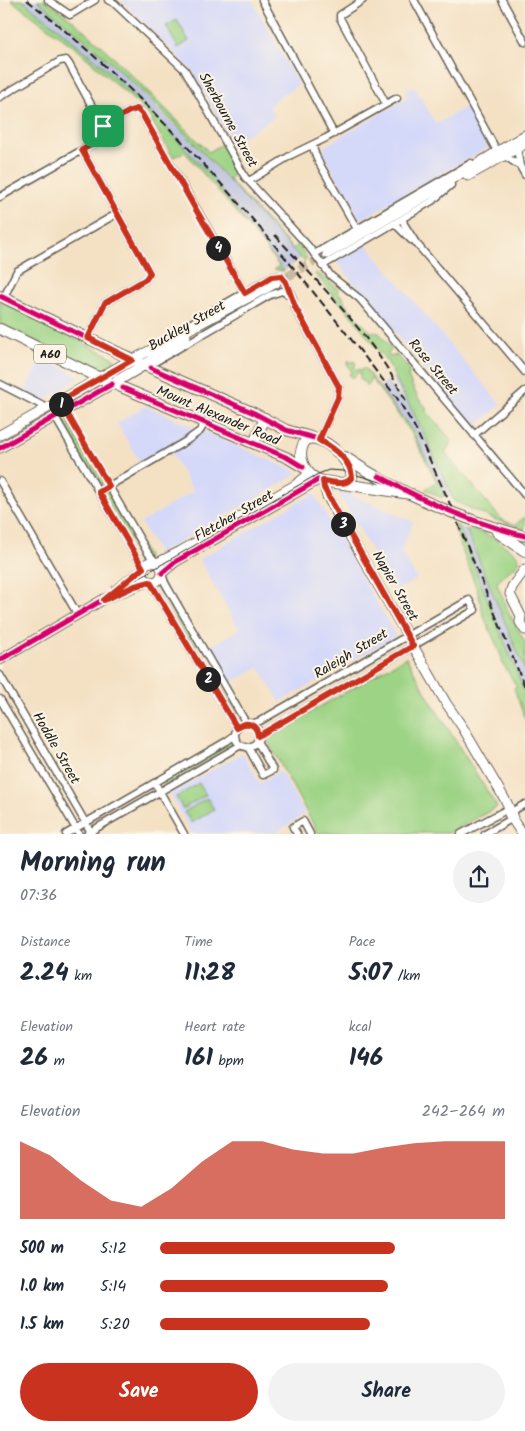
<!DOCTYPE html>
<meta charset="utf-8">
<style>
body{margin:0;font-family:Kalam,sans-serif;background:#f2f2f3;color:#1f2937;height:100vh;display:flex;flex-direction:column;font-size:19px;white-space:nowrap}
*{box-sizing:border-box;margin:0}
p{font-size:16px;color:#747a83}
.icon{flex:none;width:28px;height:28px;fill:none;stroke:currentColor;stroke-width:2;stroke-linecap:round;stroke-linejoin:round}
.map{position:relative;height:834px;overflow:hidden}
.panel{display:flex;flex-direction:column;background:#fff;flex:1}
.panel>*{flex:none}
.pin{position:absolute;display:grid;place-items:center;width:42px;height:42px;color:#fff;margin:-21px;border-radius:10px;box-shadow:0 2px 8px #0006}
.km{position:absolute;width:25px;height:25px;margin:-12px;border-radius:50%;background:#222;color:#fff;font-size:14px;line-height:25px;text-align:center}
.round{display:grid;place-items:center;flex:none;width:52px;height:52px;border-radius:26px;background:#f2f2f3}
.head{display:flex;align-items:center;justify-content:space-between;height:85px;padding:0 20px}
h1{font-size:28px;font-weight:700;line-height:38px}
.metrics{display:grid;grid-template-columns:repeat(3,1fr);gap:8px;height:85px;padding:5px 20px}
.metrics div{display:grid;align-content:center}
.metrics b{font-size:25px;font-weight:700}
.metrics small{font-size:14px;font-weight:400}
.metrics p{font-size:14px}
.chart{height:140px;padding:10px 20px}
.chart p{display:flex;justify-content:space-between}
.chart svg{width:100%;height:90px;margin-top:5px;fill:#c8321e;opacity:.7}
.action{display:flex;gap:10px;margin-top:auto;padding:10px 20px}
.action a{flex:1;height:58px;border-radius:30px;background:#c8321e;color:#fff;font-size:20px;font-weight:700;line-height:58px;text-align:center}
.action a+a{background:#f2f2f3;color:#1f2937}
ul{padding:0 20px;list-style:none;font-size:16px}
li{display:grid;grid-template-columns:80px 60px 1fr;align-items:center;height:38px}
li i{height:12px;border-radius:6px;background:#c8321e}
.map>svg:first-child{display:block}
</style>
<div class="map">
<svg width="525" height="834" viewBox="0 0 525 834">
<rect width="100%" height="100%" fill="#fcf5e5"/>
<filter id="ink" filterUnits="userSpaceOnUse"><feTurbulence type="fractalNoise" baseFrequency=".02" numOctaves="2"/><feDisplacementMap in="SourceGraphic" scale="10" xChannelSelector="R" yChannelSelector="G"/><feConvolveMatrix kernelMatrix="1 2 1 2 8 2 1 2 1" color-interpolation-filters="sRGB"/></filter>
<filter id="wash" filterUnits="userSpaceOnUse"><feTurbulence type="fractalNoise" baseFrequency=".0096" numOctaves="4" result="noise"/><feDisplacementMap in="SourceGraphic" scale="20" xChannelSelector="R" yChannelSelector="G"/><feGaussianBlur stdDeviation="1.12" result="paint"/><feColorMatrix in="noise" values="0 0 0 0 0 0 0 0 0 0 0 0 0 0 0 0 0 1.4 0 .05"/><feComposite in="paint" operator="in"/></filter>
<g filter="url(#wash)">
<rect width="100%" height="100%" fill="#f4e1c4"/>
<path fill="#d4d8f9" d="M 120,0 L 252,0 L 299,85 L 278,98 L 269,106 L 275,117 L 232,143 L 191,69 Z
M 414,86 L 436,124 L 466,107 L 489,147 L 362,219 L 359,218 L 323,153 L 325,146 L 407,98 L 405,91 Z
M 365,243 L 501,405 L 473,428 L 336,261 Z
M 42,357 L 81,377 L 43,401 L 25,391 Z
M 146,406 L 297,472 L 297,474 L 159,554 L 141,523 L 193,491 L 170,451 L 142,466 L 117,423 Z
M 340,490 L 413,522 L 401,552 L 417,579 L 395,592 L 338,492 Z
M 314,493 L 396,636 L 280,702 L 259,667 L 231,683 L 210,647 L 239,629 L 199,559 Z
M 242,753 L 260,783 L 280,771 L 305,814 L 275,833 L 192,833 L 170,794 Z"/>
<path fill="#bdc3de" d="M 22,0 L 37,0 L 123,74 L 193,143 L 270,226 L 301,258 L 284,271 L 190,152 L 105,68 Z
M 395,375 L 426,438 L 453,498 L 445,496 L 413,431 L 380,387 L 387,381 L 405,404 L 392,378 Z
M 458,526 L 466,529 L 516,649 L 525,670 L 525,693 Z"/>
<path fill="#9cd384" stroke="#5c7850" d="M 11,0 L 22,0 L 60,30 L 105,68 L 165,126 L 207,172 L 284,271 L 274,269 L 279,266 L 258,238 L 185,152 L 173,157 L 148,114 L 138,104 L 78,50 Z
M 37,0 L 45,0 L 70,18 L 104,48 L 209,152 L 225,142 L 239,171 L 228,179 L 293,249 L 299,243 L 300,248 L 307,258 L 304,261 L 291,248 C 258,214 227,178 195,144 C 146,93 92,44 37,0 Z
M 177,20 L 189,41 L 178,48 L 166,26 Z
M 317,273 L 339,289 L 337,292 L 343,297 L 345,303 L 355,316 L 370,331 L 379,333 L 392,349 L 388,354 L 390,357 L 397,355 L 410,370 L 408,377 L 418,398 L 426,407 L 426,411 L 452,441 L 445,453 L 502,520 L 515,525 L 525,517 L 525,529 L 496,520 L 454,501 L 426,438 L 388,363 L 355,320 L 315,274 Z
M 0,301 L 114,358 L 115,363 L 107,369 L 97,370 L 0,324 Z
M 349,360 L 351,363 L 354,361 L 356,364 L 354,367 L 357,370 L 360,369 L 361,371 L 364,368 L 366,370 L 413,431 L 445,496 L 442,495 L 442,498 L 425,489 L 437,482 L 411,432 L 371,378 L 367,386 L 359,377 L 361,375 L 359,372 L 352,378 L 349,374 L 352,372 L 347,363 Z
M 66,420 L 102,482 L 103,485 L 102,487 L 98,486 L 61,423 Z
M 106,490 L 109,491 L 147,556 L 146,561 L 142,560 L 104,496 L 103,492 Z
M 455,525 L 458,526 L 525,693 L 525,719 L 514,688 L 517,687 L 502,662 L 502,658 L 483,614 L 478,592 L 458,539 Z
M 466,529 L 483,533 L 498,540 L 497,541 C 506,547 516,551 520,561 L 516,566 L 501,577 L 501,579 L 498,581 L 497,584 L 509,613 L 525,642 L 525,670 Z
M 159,582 L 162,583 L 197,642 L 195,647 L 191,646 L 156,586 Z
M 200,655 L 204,656 L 240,718 L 235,722 L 198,657 Z
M 406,657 L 430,700 L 497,807 L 449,833 L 318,833 L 266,738 Z
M 230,742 L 233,742 L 234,746 L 166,786 L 163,783 L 164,780 Z
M 199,783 L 206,795 L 183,809 L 176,797 Z
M 207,798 L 214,809 L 192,823 L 184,812 Z"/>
</g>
<g filter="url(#ink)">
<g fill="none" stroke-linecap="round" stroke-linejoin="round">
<path stroke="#c9baa2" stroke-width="9" stroke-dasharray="9 4.5" stroke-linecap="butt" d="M 276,283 L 327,254"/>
<defs>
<path id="minor" d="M 48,0 L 70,15 L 95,0
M 108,0 L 114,3 L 185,70 L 245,177 L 309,247 L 331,276 L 360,299 L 525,495
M 262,0 L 334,134
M 363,0 L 340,15 L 340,18 L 386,104
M 414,0 L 497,151
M 502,0 L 525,42
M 0,97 L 60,61 L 66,60 L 69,64 L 107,134 L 103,138 L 0,197
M 103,126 L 130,111 L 137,109 L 140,111 L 245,293
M 312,145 L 318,161 L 357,229
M 517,148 L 520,166 L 525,175
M 82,150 L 150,273 L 146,279 L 105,303 L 88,338
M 505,156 L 520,166
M 249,181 L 293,154 L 326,138 L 397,98
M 403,219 L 404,224 L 416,243 L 525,372
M 395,224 L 411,240
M 314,254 L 471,163
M 322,266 L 432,201 L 451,185
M 4,297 L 17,271 L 118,213
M 186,326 L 272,277 L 278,276 L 284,278 L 293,299 L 294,306 L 339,387 L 338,398 L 319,440
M 155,362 L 270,295 L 282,291 L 291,296
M 0,384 L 47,408
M 65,411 L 148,553 L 156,562
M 55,417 L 143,568
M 474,435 L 525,391
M 0,481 L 78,615
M 99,492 L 186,441 L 200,431 L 205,423
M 162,574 L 165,583 L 246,723
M 150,582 L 237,728
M 0,675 L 92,834
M 0,699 L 79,834
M235 735a12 12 0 1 1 24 0a12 12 0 1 1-24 0Z
M 251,724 L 260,721 L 469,600 L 475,610 L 258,736
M 248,747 L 263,775 L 273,770 L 257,741
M 155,783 L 184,834
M 511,812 L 525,804
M 88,833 L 241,745
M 66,834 L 227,741 L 235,735
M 297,834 L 293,827 L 303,821 L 310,834
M 461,834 L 506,810
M 485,834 L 513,818"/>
<path id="tertiary" d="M 323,481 L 327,496 L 446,703 L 463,728 L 507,803 L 513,818
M142 572a10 10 0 1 1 20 0a10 10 0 1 1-20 0Z
M 157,563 L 181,551 L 297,484 L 309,474
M 525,569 L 512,587 L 510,594 L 521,616 L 520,622 L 525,630
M 162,573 L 175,562 L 318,480
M 116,590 L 142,570
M 0,660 L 104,599 L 149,581
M 509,814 L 522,834"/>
<path id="secondary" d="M 468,176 L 525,144
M 327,254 L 434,191 L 442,185 L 525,135
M 132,360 L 276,283
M 144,365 L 186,336
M 0,435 L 100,378
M 0,448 L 112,384"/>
<path id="primary" d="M 0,296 L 144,365 L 254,413 L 286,430 L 318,439
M 0,329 L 100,378 L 288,458 L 303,467
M 100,378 L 132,360
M 112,384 L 144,365
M 254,443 L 265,418
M 345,457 C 396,492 465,521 525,536
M 342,483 L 349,482 L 352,477 C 351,461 322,432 306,440 C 294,456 306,477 323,481 L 411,494
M 497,532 L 525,551"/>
</defs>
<use href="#minor" stroke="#686157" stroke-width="9"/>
<use href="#tertiary" stroke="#686157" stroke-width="11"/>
<use href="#secondary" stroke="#686157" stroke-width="11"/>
<use href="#primary" stroke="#686157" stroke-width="12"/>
<use href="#minor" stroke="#fff" stroke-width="6"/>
<use href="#tertiary" stroke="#fff" stroke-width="9"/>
<use href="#secondary" stroke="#fff" stroke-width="9"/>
<use href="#primary" stroke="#fff" stroke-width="10"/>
<path stroke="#1c1c1c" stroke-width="1" d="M 0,658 L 318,474 L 329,470 L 343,471 L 405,489 L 525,540"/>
<path stroke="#1c1c1c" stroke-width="2" stroke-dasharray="8 4" stroke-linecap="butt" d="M 27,0 C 172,113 285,254 397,398 L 414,426 L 447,497 L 525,687
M 275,235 C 324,290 373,335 407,403"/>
<defs>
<path id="cycleway" d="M 0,296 L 120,354
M 151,368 L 254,413 L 286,430 L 318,439
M 123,388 L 288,458 L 303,467
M 0,448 L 112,384
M 379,476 C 424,502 474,523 525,536
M 162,573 L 175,562 L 318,480
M 0,660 L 104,599"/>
</defs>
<use href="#cycleway" stroke="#fcf5e5" stroke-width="8"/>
<use href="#cycleway" stroke="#d6006c" stroke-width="5"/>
</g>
</g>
<g fill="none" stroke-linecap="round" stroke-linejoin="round" filter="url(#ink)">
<defs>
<path id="route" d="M 137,109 L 142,114 L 195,208 L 245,293 L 272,277 L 281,276 L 286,282 L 295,307 L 339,387 L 338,398 L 319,440 C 332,447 351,460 352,477 C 346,487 333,482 323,481 L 324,488 L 413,646 L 258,736 C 257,724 246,720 237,728 L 150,582 L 135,586 L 104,600 L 143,568 L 99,492 L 109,486 L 60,401 L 132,360 L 88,338 L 105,303 L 146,279 L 150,273 L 82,150 L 105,137 L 107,134 L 103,126 L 130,111 Z"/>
</defs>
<use href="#route" stroke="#fff" stroke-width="10"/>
<use href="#route" stroke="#c8321e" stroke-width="6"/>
</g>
<g text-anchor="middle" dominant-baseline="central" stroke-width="4" stroke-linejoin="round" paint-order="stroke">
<rect fill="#fcf5e5" stroke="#5f5d58" stroke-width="1" x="34" y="344.5" width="32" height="19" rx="4"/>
<g font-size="12" font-weight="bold" fill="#1c1c1c">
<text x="50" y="354">A60</text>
</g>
<g font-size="14" fill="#1c1c1c" stroke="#fcf5e5">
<text transform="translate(228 120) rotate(61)">Sherbourne Street</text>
<text transform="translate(187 326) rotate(-30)">Buckley Street</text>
<text transform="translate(433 367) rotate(50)">Rose Street</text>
<text transform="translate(218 416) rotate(23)">Mount Alexander Road</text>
<text transform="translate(234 516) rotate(-30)">Fletcher Street</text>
<text transform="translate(395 586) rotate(60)">Napier Street</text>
<text transform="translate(351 654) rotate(-31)">Raleigh Street</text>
<text transform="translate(56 748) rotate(60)">Hoddle Street</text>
</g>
</g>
</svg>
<div class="pin" style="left:103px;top:126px;background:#1e9e55"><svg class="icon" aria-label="arrive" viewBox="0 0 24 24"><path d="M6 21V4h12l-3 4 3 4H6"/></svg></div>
<b class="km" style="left:61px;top:404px">1</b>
<b class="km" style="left:208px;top:679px">2</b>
<b class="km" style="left:343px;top:524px">3</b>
<b class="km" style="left:218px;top:248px">4</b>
</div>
<section class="panel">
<div class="head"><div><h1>Morning run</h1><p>07:36</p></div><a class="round"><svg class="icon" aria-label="share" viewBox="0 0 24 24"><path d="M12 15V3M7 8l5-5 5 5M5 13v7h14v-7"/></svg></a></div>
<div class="metrics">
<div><p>Distance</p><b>2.24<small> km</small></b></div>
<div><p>Time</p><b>11:28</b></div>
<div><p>Pace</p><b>5:07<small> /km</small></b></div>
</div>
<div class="metrics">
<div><p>Elevation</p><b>26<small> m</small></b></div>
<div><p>Heart rate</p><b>161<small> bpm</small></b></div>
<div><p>kcal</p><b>146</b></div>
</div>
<div class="chart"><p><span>Elevation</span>242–264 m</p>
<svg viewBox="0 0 160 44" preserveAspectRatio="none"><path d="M0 44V6L10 13L20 25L30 35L40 38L50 29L60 16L70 6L80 6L90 10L100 12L110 12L120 9L130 7L140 6L150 6L160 6V44z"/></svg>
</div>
<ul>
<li><b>500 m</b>5:12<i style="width:68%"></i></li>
<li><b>1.0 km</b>5:14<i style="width:66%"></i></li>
<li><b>1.5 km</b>5:20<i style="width:61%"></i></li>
</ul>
<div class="action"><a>Save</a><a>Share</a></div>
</section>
